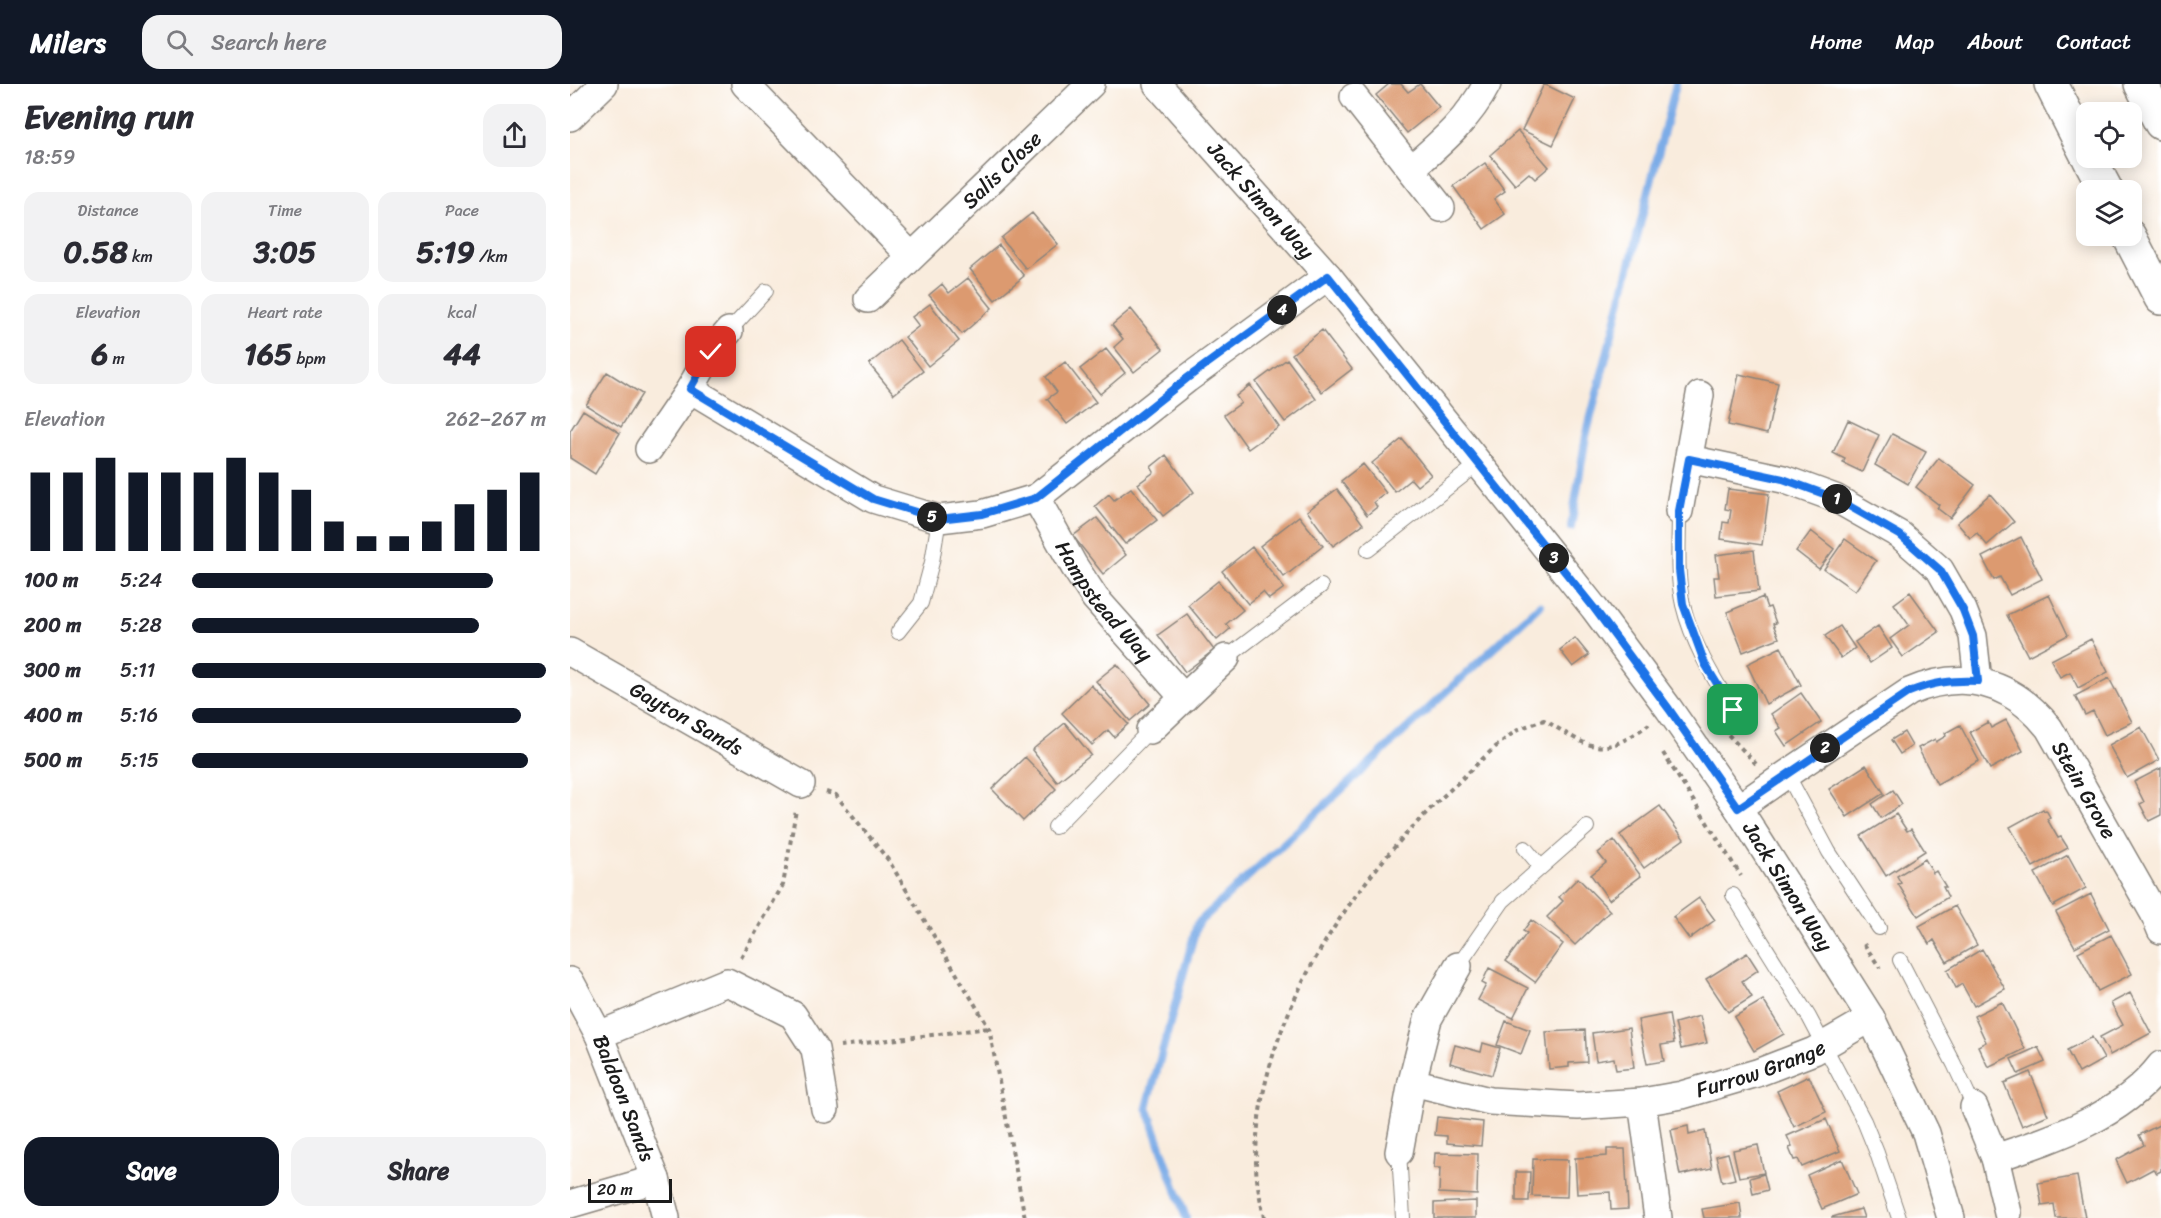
<!DOCTYPE html>
<meta charset="utf-8">
<style>
body{margin:0;font-family:Sriracha,sans-serif;background:#f2f2f3;color:#2b2b33;height:100vh;display:flex;flex-direction:column;font-size:22px;white-space:nowrap}
*{box-sizing:border-box;margin:0}
p{font-size:20px;color:#7c7c81}
.icon{flex:none;width:33px;height:33px;fill:none;stroke:currentColor;stroke-width:2;stroke-linecap:round;stroke-linejoin:round}
.map{position:relative;flex:1;overflow:hidden}
.panel{display:flex;flex-direction:column;background:#fff;width:570px}
.panel>*{flex:none}
.controls{position:absolute;left:1506px;top:18px;display:grid;gap:12px}
.controls a{display:grid;place-items:center;width:66px;height:66px;border-radius:12px;background:#fff;box-shadow:0 3px 15px #0003;font-size:30px}
.scale{position:absolute;left:18px;bottom:15px;width:84px;box-sizing:border-box;padding-left:6px;border:3px solid #1c1c1c;border-top:0;font-size:16px;line-height:21px;white-space:nowrap;color:#1c1c1c;-webkit-text-stroke:4px #fff;paint-order:stroke}
.pin{position:absolute;display:grid;place-items:center;width:51px;height:51px;color:#fff;margin:-26px;border-radius:12px;box-shadow:0 3px 9px #0006}
.km{position:absolute;width:30px;height:30px;margin:-15px;border-radius:50%;background:#222;color:#fff;font-size:16px;line-height:30px;text-align:center}
.round{display:grid;place-items:center;flex:none;width:63px;height:63px;border-radius:18px;background:#f2f2f3}
.overview{display:flex;align-items:center;justify-content:space-between;height:102px;padding:0 24px}
h1{font-size:33px;font-weight:800;line-height:45px}
.figures{display:grid;grid-template-columns:repeat(3,1fr);gap:9px;height:102px;padding:6px 24px}
.figures div{display:grid;align-content:center;border-radius:15px;background:#f2f2f3;text-align:center}
.figures b{font-size:30px;font-weight:800}
.figures small{font-size:16px;font-weight:400}
.figures p{font-size:16px}
.chart{height:168px;padding:12px 24px}
.chart p{display:flex;justify-content:space-between}
.chart svg{width:100%;height:108px;margin-top:6px;stroke:#111827;stroke-width:6}
.cta{display:flex;gap:12px;margin-top:auto;padding:12px 24px}
.cta a{flex:1;height:69px;border-radius:18px;background:#111827;color:#fff;font-size:24px;font-weight:800;line-height:69px;text-align:center}
.cta a+a{background:#f2f2f3;color:#2b2b33}
ul{padding:0 24px;list-style:none;font-size:20px}
li{display:grid;grid-template-columns:96px 72px 1fr;align-items:center;height:45px}
li i{height:15px;border-radius:8px;background:#111827}
header{display:flex;align-items:center;gap:36px;box-sizing:border-box;height:84px;padding:0 30px;background:#111827;color:#fff}
header strong{font-size:28px}
nav{display:flex;gap:33px;margin-inline-start:auto;font-size:21px}
.search{width:420px;height:54px;background:#f2f2f3;display:flex;align-items:center;gap:15px;box-sizing:border-box;padding:0 21px;border-radius:18px;color:#7c7c81;font-size:22px}
main{display:flex;flex:1;min-height:0}
.map>svg:first-child{display:block}
</style>
<header>
<strong>Milers</strong>
<div class="search"><svg class="icon" aria-label="search" viewBox="0 0 24 24"><circle cx="10" cy="10" r="6"/><path d="M15 15l6 6"/></svg>Search here</div>
<nav><a>Home</a><a>Map</a><a>About</a><a>Contact</a></nav>
</header>
<main>
<section class="panel">
<div class="overview"><div><h1>Evening run</h1><p>18:59</p></div><a class="round"><svg class="icon" aria-label="share" viewBox="0 0 24 24"><path d="M12 15V3M7 8l5-5 5 5M5 13v7h14v-7"/></svg></a></div>
<div class="figures">
<div><p>Distance</p><b>0.58<small> km</small></b></div>
<div><p>Time</p><b>3:05</b></div>
<div><p>Pace</p><b>5:19<small> /km</small></b></div>
</div>
<div class="figures">
<div><p>Elevation</p><b>6<small> m</small></b></div>
<div><p>Heart rate</p><b>165<small> bpm</small></b></div>
<div><p>kcal</p><b>44</b></div>
</div>
<div class="chart"><p><span>Elevation</span>262–267 m</p>
<svg viewBox="0 0 160 44" preserveAspectRatio="none"><path d="M5 44V12M15 44V12M25 44V6M35 44V12M45 44V12M55 44V12M65 44V6M75 44V12M85 44V19M95 44V32M105 44V38M115 44V38M125 44V32M135 44V25M145 44V19M155 44V12"/></svg>
</div>
<ul>
<li><b>100 m</b>5:24<i style="width:85%"></i></li>
<li><b>200 m</b>5:28<i style="width:81%"></i></li>
<li><b>300 m</b>5:11<i style="width:100%"></i></li>
<li><b>400 m</b>5:16<i style="width:93%"></i></li>
<li><b>500 m</b>5:15<i style="width:95%"></i></li>
</ul>
<div class="cta"><a>Save</a><a>Share</a></div>
</section>
<div class="map">
<svg width="1591" height="1134" viewBox="0 0 1591 1134">
<rect width="100%" height="100%" fill="#fff"/>
<filter id="ink" filterUnits="userSpaceOnUse"><feTurbulence type="fractalNoise" baseFrequency=".0167" numOctaves="2"/><feDisplacementMap in="SourceGraphic" scale="12" xChannelSelector="R" yChannelSelector="G"/><feConvolveMatrix kernelMatrix="1 2 1 2 8 2 1 2 1" color-interpolation-filters="sRGB"/></filter>
<filter id="wash" filterUnits="userSpaceOnUse"><feTurbulence type="fractalNoise" baseFrequency=".008" numOctaves="4" result="noise"/><feDisplacementMap in="SourceGraphic" scale="24" xChannelSelector="R" yChannelSelector="G"/><feGaussianBlur stdDeviation="1.35" result="paint"/><feColorMatrix in="noise" values="0 0 0 0 0 0 0 0 0 0 0 0 0 0 0 0 0 1.4 0 .05"/><feComposite in="paint" operator="in"/></filter>
<g filter="url(#wash)">
<rect width="100%" height="100%" fill="#f9ecdd"/>
<g fill="none" stroke-linecap="round" stroke-linejoin="round">
<path stroke="#7bace7" stroke-width="8" d="M 1001,443 L 1016,352 L 1106,0
M 616,1134 L 577,1023 L 627,840 L 970,521"/>
</g>
<g id="blocks">
<path fill="#dc9a6f" d="M 819,0 L 831,0 L 838,8 L 850,0 L 869,23 L 837,49 L 806,11 Z
M 974,0 L 1005,15 L 983,61 L 952,46 Z
M 948,47 L 979,83 L 965,95 L 959,89 L 945,101 L 920,71 Z
M 915,79 L 935,107 L 924,115 L 935,130 L 914,145 L 883,102 Z
M 462,129 L 488,160 L 456,185 L 431,154 Z
M 429,161 L 454,192 L 425,216 L 400,185 Z
M 398,194 L 422,224 L 392,250 L 359,211 L 372,200 L 379,209 Z
M 360,220 L 389,257 L 358,282 L 335,253 L 349,242 L 342,233 Z
M 561,225 L 593,265 L 564,288 L 544,263 L 553,255 L 542,241 Z
M 752,246 L 782,285 L 752,308 L 722,270 Z
M 329,256 L 353,287 L 324,310 L 299,280 Z
M 536,265 L 555,289 L 530,310 L 510,285 Z
M 717,275 L 746,315 L 715,338 L 686,298 Z
M 495,278 L 526,318 L 497,340 L 477,315 L 487,308 L 476,293 Z
M 37,288 L 72,310 L 51,343 L 16,321 Z
M 1169,290 L 1208,299 L 1197,350 L 1158,341 Z
M 680,301 L 709,343 L 678,365 L 654,331 L 671,319 L 666,312 Z
M 13,326 L 50,349 L 25,390 L 0,374 L 0,347 Z
M 1278,336 L 1309,351 L 1292,388 L 1273,379 L 1275,375 L 1263,369 Z
M 1322,350 L 1356,368 L 1338,400 L 1305,381 Z
M 832,355 L 861,391 L 847,402 L 841,395 L 825,408 L 802,379 Z
M 596,371 L 624,408 L 593,432 L 568,400 L 584,388 L 581,383 Z
M 1369,374 L 1405,401 L 1380,434 L 1367,424 L 1369,421 L 1346,403 Z
M 793,380 L 816,409 L 804,418 L 807,423 L 797,431 L 771,397 Z
M 561,404 L 587,436 L 555,460 L 525,422 L 539,410 L 544,416 Z
M 767,405 L 793,440 L 763,462 L 737,427 Z
M 1158,405 L 1199,410 L 1192,461 L 1151,455 L 1153,438 L 1159,439 L 1161,426 L 1155,425 Z
M 1420,410 L 1444,438 L 1417,461 L 1407,449 L 1400,454 L 1387,439 Z
M 729,432 L 753,462 L 714,493 L 690,462 Z
M 527,434 L 556,471 L 533,490 L 503,452 Z
M 1241,447 L 1264,465 L 1249,485 L 1226,467 Z
M 1451,453 L 1472,495 L 1440,511 L 1430,493 L 1424,496 L 1412,473 Z
M 1275,455 L 1306,477 L 1285,507 L 1254,485 Z
M 682,463 L 714,504 L 699,515 L 693,508 L 678,520 L 652,487 Z
M 1184,466 L 1189,507 L 1146,512 L 1144,493 L 1149,493 L 1146,471 Z
M 648,497 L 673,526 L 656,540 L 660,545 L 647,556 L 618,521 Z
M 1340,508 L 1369,548 L 1333,573 L 1320,555 L 1339,541 L 1324,520 Z
M 1479,511 L 1498,551 L 1458,572 L 1437,531 Z
M 1193,513 L 1197,524 L 1200,523 L 1206,539 L 1203,540 L 1209,554 L 1173,568 L 1157,528 Z
M 617,530 L 644,566 L 615,588 L 588,551 Z
M 1270,542 L 1285,564 L 1271,574 L 1255,552 Z
M 1308,542 L 1322,564 L 1300,579 L 1285,558 Z
M 1005,554 L 1019,571 L 1003,583 L 990,566 Z
M 1521,555 L 1538,588 L 1508,604 L 1500,588 L 1490,593 L 1481,576 Z
M 1211,563 L 1231,601 L 1196,620 L 1177,580 Z
M 547,580 L 580,620 L 560,637 L 526,597 Z
M 1539,594 L 1562,638 L 1535,651 L 1523,627 L 1515,631 L 1505,612 Z
M 521,601 L 558,640 L 544,653 L 538,646 L 522,661 L 492,629 Z
M 1231,609 L 1251,638 L 1216,662 L 1206,647 L 1211,644 L 1201,630 Z
M 1436,636 L 1453,667 L 1420,685 L 1400,648 L 1418,638 L 1421,644 Z
M 495,639 L 521,671 L 487,698 L 462,666 Z
M 1390,641 L 1409,677 L 1367,700 L 1348,664 L 1365,655 L 1366,658 L 1376,652 L 1375,649 Z
M 1571,643 L 1589,676 L 1557,694 L 1539,661 Z
M 1334,648 L 1342,662 L 1330,670 L 1321,656 Z
M 455,673 L 486,705 L 453,737 L 422,705 Z
M 1296,681 L 1314,709 L 1277,733 L 1259,705 Z
M 1591,684 L 1591,731 L 1579,737 L 1570,720 L 1574,718 L 1564,698 Z
M 1323,706 L 1332,720 L 1311,734 L 1302,720 Z
M 1090,722 L 1114,755 L 1074,784 L 1050,751 Z
M 1473,725 L 1474,727 L 1476,726 L 1480,733 L 1477,735 L 1488,754 L 1491,753 L 1498,764 L 1463,783 L 1440,743 Z
M 1326,730 L 1337,747 L 1341,745 L 1355,767 L 1316,792 L 1291,752 Z
M 1044,756 L 1071,792 L 1039,816 L 1021,791 L 1036,779 L 1028,769 Z
M 1498,771 L 1516,804 L 1483,822 L 1465,789 Z
M 1355,775 L 1363,789 L 1366,787 L 1376,803 L 1373,803 L 1378,813 L 1348,832 L 1328,800 L 1331,799 L 1327,792 Z
M 1008,794 L 1040,827 L 1005,861 L 977,833 L 993,817 L 989,813 Z
M 1521,810 L 1539,845 L 1505,863 L 1486,828 Z
M 1129,814 L 1145,836 L 1119,855 L 1103,833 Z
M 1385,822 L 1407,861 L 1377,878 L 1364,856 L 1359,860 L 1349,842 Z
M 961,836 L 993,860 L 965,898 L 936,877 L 957,849 L 953,847 Z
M 1541,851 L 1562,890 L 1528,907 L 1508,868 Z
M 1412,865 L 1435,905 L 1404,922 L 1392,900 L 1386,904 L 1377,886 Z
M 1177,869 L 1188,886 L 1172,897 L 1182,913 L 1158,928 L 1136,895 Z
M 919,884 L 958,904 L 943,934 L 908,916 L 916,901 L 912,899 Z
M 1560,909 L 1581,949 L 1540,971 L 1530,953 L 1553,941 L 1541,919 Z
M 1193,916 L 1214,950 L 1184,967 L 1164,933 Z
M 1432,918 L 1455,965 L 1418,983 L 1408,962 L 1416,958 L 1404,932 Z
M 1099,930 L 1104,959 L 1091,961 L 1094,977 L 1077,980 L 1068,936 Z
M 1130,932 L 1137,959 L 1111,965 L 1105,939 Z
M 936,937 L 960,946 L 951,970 L 927,961 Z
M 1059,944 L 1064,984 L 1046,986 L 1044,974 L 1026,977 L 1022,949 Z
M 1015,946 L 1017,978 L 999,979 L 999,983 L 979,985 L 976,948 Z
M 1522,953 L 1534,975 L 1509,989 L 1497,966 Z
M 913,959 L 930,964 L 922,991 L 880,979 L 885,961 L 911,968 Z
M 1468,963 L 1475,978 L 1448,990 L 1441,975 Z
M 1460,988 L 1478,1031 L 1452,1042 L 1434,999 Z
M 1239,992 L 1256,1028 L 1224,1043 L 1207,1007 Z
M 867,1033 L 913,1038 L 911,1062 L 877,1059 L 877,1052 L 865,1051 Z
M 1256,1035 L 1270,1067 L 1232,1083 L 1228,1075 L 1224,1076 L 1219,1064 L 1222,1063 L 1217,1052 Z
M 1591,1040 L 1591,1087 L 1587,1089 L 1583,1085 L 1557,1099 L 1546,1076 L 1574,1061 L 1569,1051 Z
M 1118,1042 L 1119,1051 L 1135,1047 L 1142,1084 L 1110,1091 L 1101,1046 Z
M 1188,1061 L 1194,1089 L 1169,1093 L 1163,1066 Z
M 1037,1065 L 1055,1065 L 1058,1125 L 1041,1126 L 1040,1108 L 1007,1110 L 1005,1074 L 1037,1072 Z
M 865,1069 L 908,1070 L 907,1111 L 869,1109 L 870,1084 L 864,1084 Z
M 1158,1069 L 1165,1095 L 1152,1098 L 1146,1072 Z
M 963,1075 L 998,1076 L 997,1113 L 962,1112 Z
M 1272,1075 L 1287,1110 L 1252,1125 L 1237,1091 Z
M 946,1088 L 960,1088 L 959,1117 L 946,1117 Z
M 1194,1090 L 1198,1106 L 1183,1110 L 1180,1094 Z
M 1507,1092 L 1515,1134 L 1486,1134 L 1484,1120 L 1472,1122 L 1468,1099 Z
M 906,1117 L 906,1134 L 864,1134 L 864,1119 Z
M 1170,1119 L 1172,1134 L 1134,1134 L 1132,1125 Z
M 1291,1125 L 1294,1134 L 1262,1134 L 1262,1133 Z"/>
</g>
</g>
<g filter="url(#ink)">
<use href="#blocks" fill-opacity="0" stroke="#8a847c" stroke-width="1.5"/>
<g fill="none" stroke-linecap="round" stroke-linejoin="round">
<defs>
<path id="lane" d="M 159,247 L 196,207
M 1109,427 C 1109,458 1106,491 1113,521 C 1122,559 1143,593 1163,626
M 798,466 L 908,380
M 328,548 L 351,519 L 362,478 L 369,435
M 656,574 L 751,502
M 1217,690 L 1259,768 L 1309,844
M 485,743 L 580,646
M 955,764 L 970,782
M 1163,811 L 1239,933 L 1294,1037 L 1307,1069 L 1329,1134
M 1330,876 L 1384,980 L 1404,1023
M 888,882 L 933,817 L 1017,743
M 829,1068 L 833,1134"/>
<g id="street">
<path d="M 175,0 L 341,172"/>
<path id="s1" d="M 587,0 L 758,192 L 954,436 L 1024,524 L 1099,625 L 1168,724 L 1301,934 L 1356,1049 L 1381,1134"/>
<path d="M 784,13 L 871,124"/>
<path d="M 0,33 L 34,0"/>
<path d="M 841,85 C 871,59 899,35 917,0"/>
<path id="s2" d="M 298,215 L 521,0"/>
<path d="M 120,305 L 303,415 L 369,435 L 412,430 L 466,414 L 617,295 L 758,192"/>
<path d="M 79,365 L 120,305 L 141,268 L 159,247"/>
<path d="M 1119,375 L 1213,395 L 1265,414 L 1330,451 L 1370,486 L 1393,526 L 1403,552 L 1408,597"/>
<path id="s3" d="M 466,414 L 504,482 L 525,514 L 614,614"/>
<path d="M 1109,427 L 1130,311"/>
<path id="s4" d="M 0,568 L 231,700"/>
<path d="M 580,646 L 656,574"/>
<path id="s5" d="M 1168,724 L 1217,690 L 1339,608 C 1394,584 1442,598 1479,644 L 1584,829 L 1591,846"/>
<path id="s6" d="M 0,897 L 29,951 L 86,1095 L 96,1134"/>
<path d="M 29,951 L 157,898 L 223,931 L 245,965 L 255,1025"/>
<path id="s7" d="M 842,998 L 920,1017 L 1008,1022 L 1072,1018 L 1112,1011 L 1187,989 L 1244,967 L 1301,934"/>
<path d="M 1072,1018 L 1088,1134"/>
<path d="M 1404,1023 L 1425,1074 L 1438,1129"/>
<path d="M 829,1068 L 842,998 L 858,935 L 888,882"/>
<path d="M 1425,1074 C 1485,1054 1551,1033 1591,981"/>
<path d="M 0,1120 L 86,1095"/>
</g>
<path id="highway" d="M 1481,0 L 1516,69
M 1571,0 L 1591,39
M 1519,74 L 1536,106
M 1559,152 L 1591,214"/>
</defs>
<use href="#lane" stroke="#8a847c" stroke-width="16"/>
<use href="#street" stroke="#8a847c" stroke-width="30"/>
<use href="#highway" stroke="#8a847c" stroke-width="36"/>
<path stroke="#8a847c" stroke-width="4" stroke-dasharray="4.5 4.5" stroke-linecap="butt" d="M 1152,644 L 1186,680
M 1093,669 L 1171,792
M 256,708 L 266,711 L 319,777 L 419,944 L 455,1134
M 1294,860 L 1310,884
M 171,874 L 213,801 L 226,726
M 270,962 L 419,944
M 694,1134 C 691,1117 686,1098 686,1080 C 685,940 780,798 880,706 C 900,688 925,660 948,646 C 956,642 965,639 974,636 C 1020,663 1030,677 1079,640"/>
<use href="#lane" stroke="#fff" stroke-width="14"/>
<use href="#street" stroke="#fff" stroke-width="27"/>
<use href="#highway" stroke="#fff" stroke-width="33"/>
</g>
</g>
<g fill="none" stroke-linecap="round" stroke-linejoin="round" filter="url(#ink)">
<defs>
<path id="route" d="M 141,268 L 120,305 L 303,415 L 369,435 L 412,430 L 466,414 L 616,295 L 758,192 L 1024,524 L 1099,625 L 1168,724 L 1339,608 C 1364,598 1382,596 1408,597 L 1403,552 L 1393,526 L 1370,486 L 1330,451 L 1265,414 L 1213,395 L 1119,375 L 1109,427 L 1109,486 L 1113,520 L 1135,580 L 1163,626"/>
</defs>
<use href="#route" stroke="#fff" stroke-width="12"/>
<use href="#route" stroke="#1a73e8" stroke-width="8"/>
</g>
<g text-anchor="middle" dominant-baseline="central" stroke-width="5" stroke-linejoin="round" paint-order="stroke">
<g font-size="21" fill="#1c1c1c" stroke="#fff">
<text stroke="none"><textPath href="#s2" startOffset="186">Salis Close</textPath></text>
<text stroke="none"><textPath href="#s1" startOffset="156">Jack Simon Way</textPath></text>
<text stroke="none"><textPath href="#s3" startOffset="124">Hampstead Way</textPath></text>
<text stroke="none"><textPath href="#s4" startOffset="134">Gayton Sands</textPath></text>
<text stroke="none"><textPath href="#s5" startOffset="435">Stein Grove</textPath></text>
<text stroke="none"><textPath href="#s1" startOffset="1022">Jack Simon Way</textPath></text>
<text stroke="none"><textPath href="#s7" startOffset="356">Furrow Grange</textPath></text>
<text stroke="none"><textPath href="#s6" startOffset="129">Baldoon Sands</textPath></text>
</g>
</g>
</svg>
<div class="controls">
<a><svg class="icon" aria-label="locate" viewBox="0 0 24 24"><circle cx="12" cy="12" r="6"/><path d="M12 2v4M12 18v4M2 12h4M18 12h4"/></svg></a>
<a><svg class="icon" aria-label="layers" viewBox="0 0 24 24"><path d="M12 4l9 5-9 5-9-5zM3 14l9 5 9-5"/></svg></a>
</div>
<div class="scale">20 m</div>
<div class="pin" style="left:1163px;top:626px;background:#1e9e55"><svg class="icon" aria-label="arrive" viewBox="0 0 24 24"><path d="M6 21V4h12l-3 4 3 4H6"/></svg></div>
<div class="pin" style="left:141px;top:268px;background:#d93025"><svg class="icon" aria-label="check" viewBox="0 0 24 24"><path d="M5 12l5 5 9-10"/></svg></div>
<b class="km" style="left:1267px;top:415px">1</b>
<b class="km" style="left:1255px;top:664px">2</b>
<b class="km" style="left:984px;top:474px">3</b>
<b class="km" style="left:712px;top:226px">4</b>
<b class="km" style="left:362px;top:433px">5</b>
</div>
</main>
